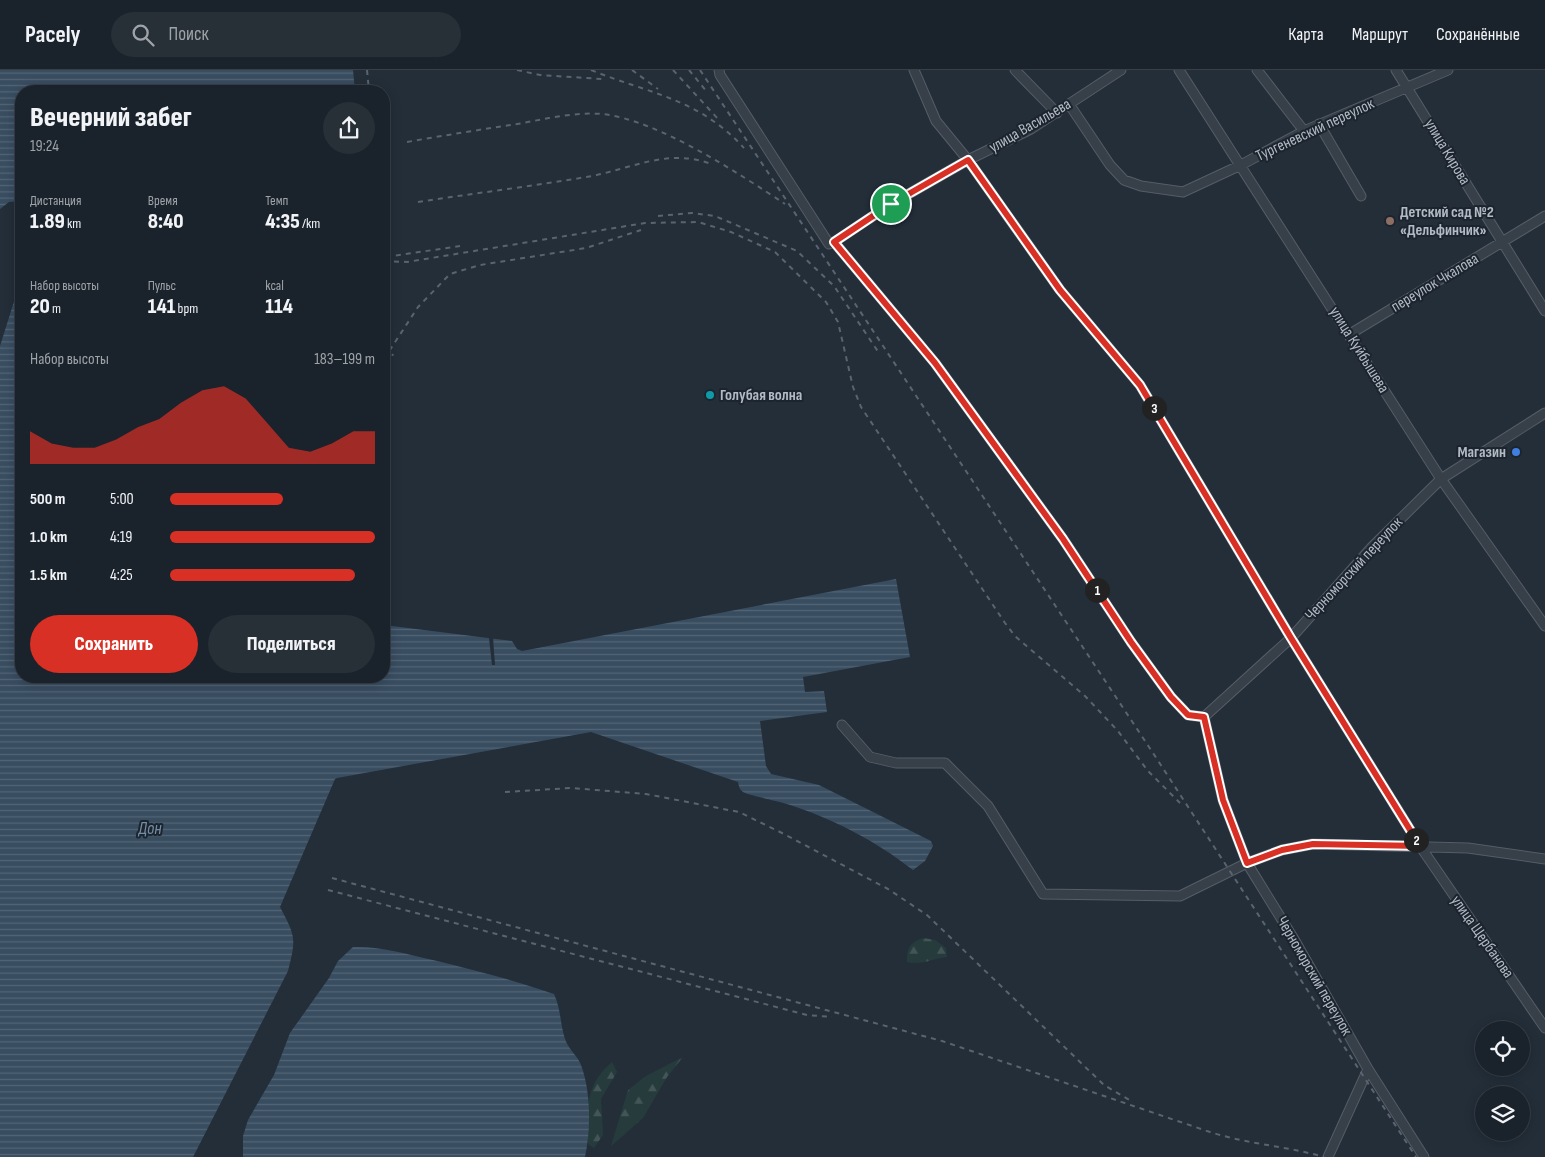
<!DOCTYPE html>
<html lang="ru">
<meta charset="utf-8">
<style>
body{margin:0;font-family:"Sofia Sans Condensed",sans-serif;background:#272f37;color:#f1f3f6;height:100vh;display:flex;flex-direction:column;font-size:19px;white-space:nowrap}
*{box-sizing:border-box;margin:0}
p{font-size:16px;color:#9fa4a9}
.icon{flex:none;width:28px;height:28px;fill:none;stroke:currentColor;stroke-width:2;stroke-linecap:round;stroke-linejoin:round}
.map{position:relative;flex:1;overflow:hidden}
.sheet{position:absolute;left:15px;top:15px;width:375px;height:598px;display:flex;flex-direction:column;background:#1a222b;border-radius:20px;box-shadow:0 2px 12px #0003,0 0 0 1px #383f47}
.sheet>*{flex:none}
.buttons{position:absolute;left:1475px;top:951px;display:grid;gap:10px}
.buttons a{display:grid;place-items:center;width:55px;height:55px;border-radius:50%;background:#1a222b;box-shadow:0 2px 12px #0003,0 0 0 1px #383f47;font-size:25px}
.pin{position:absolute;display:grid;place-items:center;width:42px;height:42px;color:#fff;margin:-21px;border:2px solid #fff;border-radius:50%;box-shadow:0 1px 5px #0007}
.km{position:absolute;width:25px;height:25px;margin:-12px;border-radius:50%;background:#222;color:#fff;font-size:14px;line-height:25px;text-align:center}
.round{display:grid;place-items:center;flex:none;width:52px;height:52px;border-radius:26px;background:#272f37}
.overview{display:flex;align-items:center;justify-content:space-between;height:85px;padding:0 15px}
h1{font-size:28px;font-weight:800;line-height:38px}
.figures{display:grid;grid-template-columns:repeat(3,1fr);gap:8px;height:85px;padding:5px 15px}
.figures div{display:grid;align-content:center}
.figures b{font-size:21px;font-weight:800}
.figures small{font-size:14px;font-weight:400}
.figures p{font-size:14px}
.chart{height:140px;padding:10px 15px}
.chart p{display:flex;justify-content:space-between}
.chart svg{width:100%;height:90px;margin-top:5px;fill:#d93025;opacity:.7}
.cta{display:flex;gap:10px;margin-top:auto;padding:10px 15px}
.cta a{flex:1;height:58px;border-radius:30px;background:#d93025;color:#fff;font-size:20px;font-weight:800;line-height:58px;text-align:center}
.cta a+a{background:#272f37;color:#f1f3f6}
ul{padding:0 15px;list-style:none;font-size:16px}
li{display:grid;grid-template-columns:80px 60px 1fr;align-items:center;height:38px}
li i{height:12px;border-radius:6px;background:#d93025}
header{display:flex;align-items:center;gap:30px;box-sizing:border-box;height:70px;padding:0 25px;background:#1a222b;border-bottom:1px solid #383f47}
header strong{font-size:24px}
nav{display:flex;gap:28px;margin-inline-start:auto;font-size:18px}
.search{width:350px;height:45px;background:#272f37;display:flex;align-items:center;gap:12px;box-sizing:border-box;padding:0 18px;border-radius:28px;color:#9fa4a9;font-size:19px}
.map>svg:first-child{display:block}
</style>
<header>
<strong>Pacely</strong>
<div class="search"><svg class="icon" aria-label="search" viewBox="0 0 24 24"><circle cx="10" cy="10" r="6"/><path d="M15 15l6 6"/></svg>Поиск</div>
<nav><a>Карта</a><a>Маршрут</a><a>Сохранённые</a></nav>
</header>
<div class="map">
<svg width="1545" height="1087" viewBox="0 0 1545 1087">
<defs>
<pattern id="forest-firs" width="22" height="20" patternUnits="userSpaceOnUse" patternTransform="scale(1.25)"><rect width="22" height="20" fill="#263b3b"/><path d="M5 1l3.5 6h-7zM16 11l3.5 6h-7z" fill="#435556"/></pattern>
<pattern id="water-rules" width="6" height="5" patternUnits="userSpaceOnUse" patternTransform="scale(1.25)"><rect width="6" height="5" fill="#394d61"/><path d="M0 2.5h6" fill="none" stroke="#536576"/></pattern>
</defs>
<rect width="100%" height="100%" fill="#232e39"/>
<path fill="url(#forest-firs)" d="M 923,868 L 935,870 L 946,878 L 947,887 C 932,889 922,895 907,892 C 907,877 910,873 923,868 Z
M 683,987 L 667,1007 L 643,1048 L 611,1076 L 628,1020 L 646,1006 Z
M 612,992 L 617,1002 L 601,1029 L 603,1065 L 594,1078 L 588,1074 C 587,1040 584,1016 612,992 Z"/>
<path fill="url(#water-rules)" d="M 0,0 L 353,0 L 355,21 L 21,21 L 21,131 L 9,132 L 0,139 Z
M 21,197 L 21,606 L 384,606 L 384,555 L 512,571 L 517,579 L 522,581 L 896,509 L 910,587 L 803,607 L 805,622 L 824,621 L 827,642 L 760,651 L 766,696 L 771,704 L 819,715 L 931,771 L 933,776 L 925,791 L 913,800 C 876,771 832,748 787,734 C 779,731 747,725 743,722 C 739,719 739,716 738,712 L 591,662 L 337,708 L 335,709 L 280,837 C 296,867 296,869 288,901 L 193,1087 L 0,1087 L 0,276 L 17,222 Z
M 353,877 C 380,876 407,884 433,890 C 474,900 514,910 554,924 C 561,939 560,954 565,969 C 568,979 578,986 581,995 C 591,1022 591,1059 585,1087 L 243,1087 L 243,1066 L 248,1050 L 274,1005 L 290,963 L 329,908 L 338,891 Z"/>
<path fill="#232e39" d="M 489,568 L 493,568 L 495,595 L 492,595 Z"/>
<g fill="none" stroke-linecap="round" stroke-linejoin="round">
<defs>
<path id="minor" d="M 719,0 L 720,5 L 829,174
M 914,0 L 936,51 L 968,90 L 1060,220 L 1140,315 L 1291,568 L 1420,776 L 1545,958
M 1015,0 L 1057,43
M 1121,0 L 1031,59 L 968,90 L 891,134 L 834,172 L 935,293 L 1063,469 L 1131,572 L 1171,627 L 1188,645 L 1204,647
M 1179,0 L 1441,409 L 1545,556
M 1257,0 L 1304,61
M 1396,0 L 1545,241
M 1069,34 L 1110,95 L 1124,110 L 1141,116 L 1183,122 L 1241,95 L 1304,61 L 1448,0
M 1319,54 L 1361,126
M 1350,264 L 1545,146
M 1204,647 L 1223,730 L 1247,793 L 1295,871 L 1368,999 L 1424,1087
M 1204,647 L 1291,568 L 1372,477 L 1441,409 L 1545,343
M 842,655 L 870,687 L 896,693 L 945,693 L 988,736 L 1043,824 L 1180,826 L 1247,793 L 1282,780 L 1313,774 L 1468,778 L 1545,789
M 1328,1087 L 1368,999"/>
</defs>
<use href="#minor" stroke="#555d67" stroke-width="11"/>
<use href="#minor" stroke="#373f49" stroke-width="9"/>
<path stroke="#596470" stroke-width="2" stroke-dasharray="5 5" stroke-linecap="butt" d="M 367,0 L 369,21
M 517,0 L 540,5 L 602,9
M 591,0 C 650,24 698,28 744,78
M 632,0 L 658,19
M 673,0 L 719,50
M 689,0 L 707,22
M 700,0 L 1153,683 L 1416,1087
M 407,72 C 446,65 485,59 523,53 C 549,48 576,42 602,44 C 658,50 738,103 785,134
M 418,132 C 476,123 534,116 592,106 C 632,98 670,78 711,94
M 658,146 L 692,143 L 715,146 L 797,181 L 834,216 L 879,283
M 384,154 L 384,158
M 386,187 L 460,176
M 384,191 L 407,192 L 645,153 L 698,152 L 731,162 L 775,182 L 826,232 L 838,252 L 853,317 L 861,337 L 1005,553 L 1015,566 L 1085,626 L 1118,661 L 1148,701 L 1180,733
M 384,289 L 418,237 L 450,204 L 480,195 L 586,178 L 641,160
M 384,304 L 393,284
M 505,722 L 571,718 L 646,724 L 739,742 L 782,763 L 888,819 L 927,845 L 1104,1015 L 1131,1031
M 332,808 L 942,971 L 1210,1062 C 1247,1074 1286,1076 1324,1087
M 328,820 L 807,945 L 832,947"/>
</g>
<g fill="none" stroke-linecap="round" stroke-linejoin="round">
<defs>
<path id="route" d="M 968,90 L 1060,220 L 1140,315 L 1291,568 L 1420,776 L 1313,774 L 1282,780 L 1247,793 L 1223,730 L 1204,647 L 1188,645 L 1171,627 L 1131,572 L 1063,469 L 935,293 L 834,172 L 891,134 Z"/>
</defs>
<use href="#route" stroke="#fff" stroke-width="10"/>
<use href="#route" stroke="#d93025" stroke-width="6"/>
</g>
<circle fill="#8d6e63" stroke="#1c242e" stroke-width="2" cx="1390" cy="151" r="5"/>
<circle fill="#0f9aa8" stroke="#1c242e" stroke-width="2" cx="710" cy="325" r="5"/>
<circle fill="#3f7fe0" stroke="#1c242e" stroke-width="2" cx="1516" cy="382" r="5"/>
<g text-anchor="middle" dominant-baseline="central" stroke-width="4" stroke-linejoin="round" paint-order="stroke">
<g font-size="16" fill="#b2bac5" stroke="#1c242e">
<text transform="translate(1030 56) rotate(-30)">улица Васильева</text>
<text transform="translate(1315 60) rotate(-25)">Тургеневский переулок</text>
<text transform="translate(1447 82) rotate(59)">улица Кирова</text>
<text transform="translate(1435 213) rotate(-31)">переулок Чкалова</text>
<text transform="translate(1359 280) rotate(58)">улица Куйбышева</text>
<text transform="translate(1354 499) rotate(-47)">Черноморский переулок</text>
<text transform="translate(1482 867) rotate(55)">улица Щербанова</text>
<text transform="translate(1314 906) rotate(60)">Черноморский переулок</text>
</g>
<g font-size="16" font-weight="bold" fill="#b2bac5" stroke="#1c242e" text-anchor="start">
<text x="1400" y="142">Детский сад №2<tspan x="1400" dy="18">«Дельфинчик»</tspan></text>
<text x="720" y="325">Голубая волна</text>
<text x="1506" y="382" text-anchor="end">Магазин</text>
</g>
<g font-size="18" font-style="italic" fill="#748da7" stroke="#1c242e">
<text x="150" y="758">Дон</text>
</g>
</g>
</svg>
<div class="buttons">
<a><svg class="icon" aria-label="locate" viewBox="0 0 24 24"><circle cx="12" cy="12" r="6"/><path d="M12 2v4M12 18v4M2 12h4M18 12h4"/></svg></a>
<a><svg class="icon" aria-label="layers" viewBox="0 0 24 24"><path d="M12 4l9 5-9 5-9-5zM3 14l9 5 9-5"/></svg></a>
</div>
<div class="pin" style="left:891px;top:134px;background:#1e9e55"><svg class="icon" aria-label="arrive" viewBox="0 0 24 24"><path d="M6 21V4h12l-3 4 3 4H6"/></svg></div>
<b class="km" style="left:1097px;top:520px">1</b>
<b class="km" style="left:1416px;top:770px">2</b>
<b class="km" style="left:1154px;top:338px">3</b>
<section class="sheet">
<div class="overview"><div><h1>Вечерний забег</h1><p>19:24</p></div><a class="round"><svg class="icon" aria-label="share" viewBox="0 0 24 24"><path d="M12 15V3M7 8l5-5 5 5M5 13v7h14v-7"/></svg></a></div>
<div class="figures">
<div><p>Дистанция</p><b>1.89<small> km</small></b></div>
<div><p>Время</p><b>8:40</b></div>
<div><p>Темп</p><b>4:35<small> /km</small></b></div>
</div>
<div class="figures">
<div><p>Набор высоты</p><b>20<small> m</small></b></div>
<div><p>Пульс</p><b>141<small> bpm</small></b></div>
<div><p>kcal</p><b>114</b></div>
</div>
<div class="chart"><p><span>Набор высоты</span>183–199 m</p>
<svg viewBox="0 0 160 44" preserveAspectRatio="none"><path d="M0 44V28L10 34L20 36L30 36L40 32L50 26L60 22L70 14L80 8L90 6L100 12L110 24L120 36L130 38L140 34L150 28L160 28V44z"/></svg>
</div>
<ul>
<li><b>500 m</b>5:00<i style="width:55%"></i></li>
<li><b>1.0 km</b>4:19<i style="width:100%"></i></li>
<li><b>1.5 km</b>4:25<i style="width:90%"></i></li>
</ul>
<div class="cta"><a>Сохранить</a><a>Поделиться</a></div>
</section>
</div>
